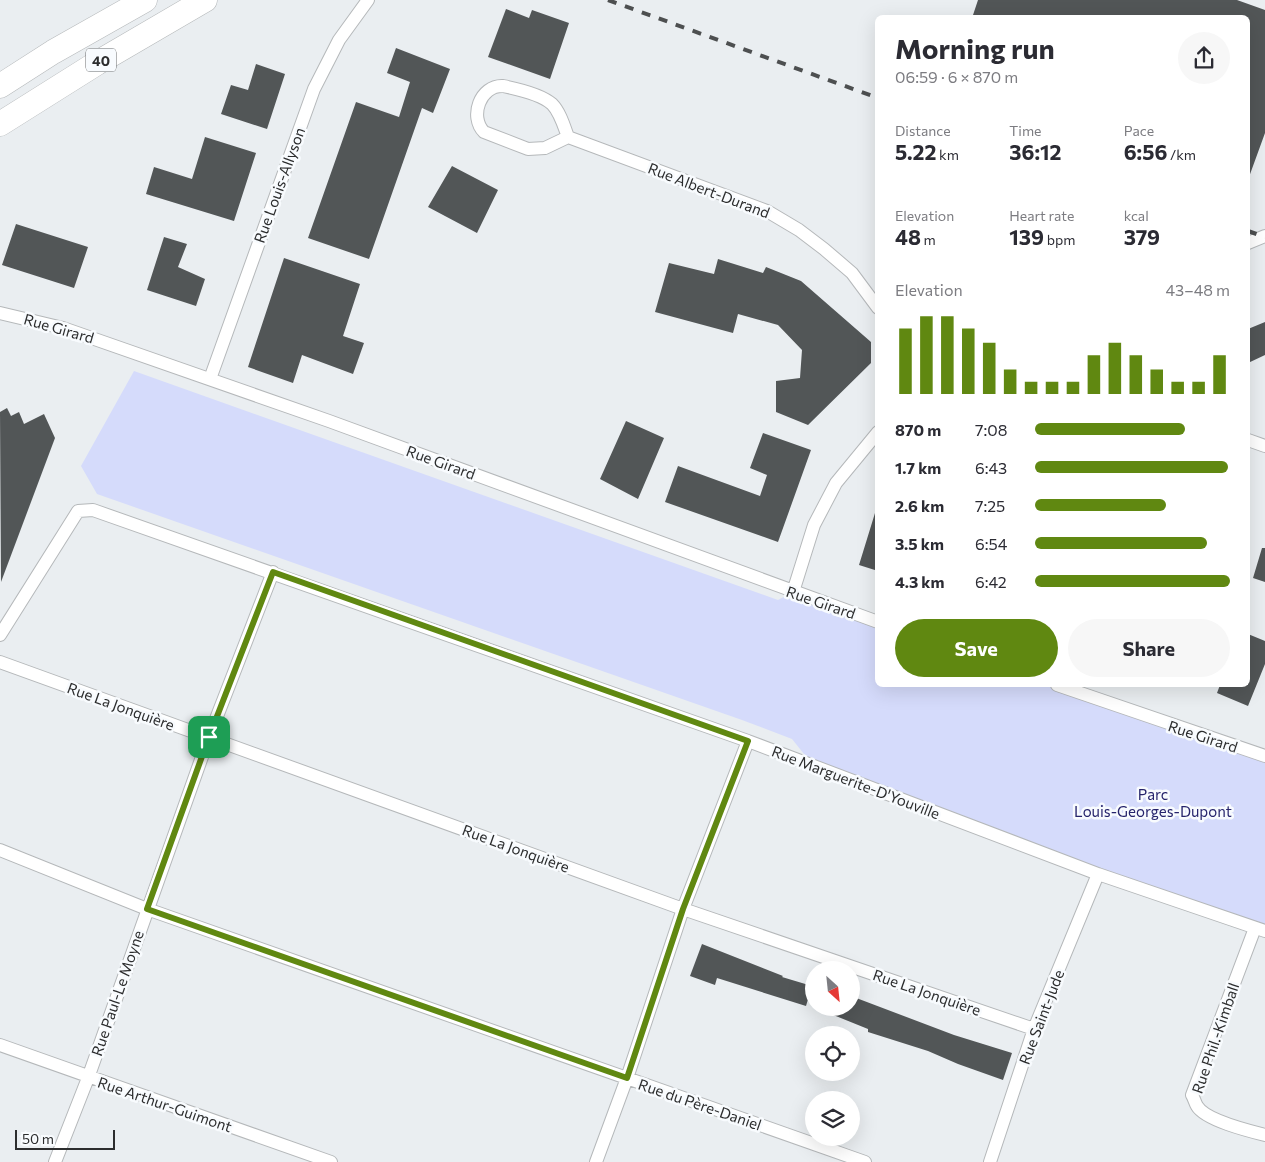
<!DOCTYPE html>
<meta charset="utf-8">
<style>
body{margin:0;font-family:Commissioner,sans-serif;background:#f7f7f7;color:#2b2b33;height:100vh;display:flex;flex-direction:column;font-size:19px;white-space:nowrap}
*{box-sizing:border-box;margin:0}
p{font-size:16px;color:#7c7c81}
.icon{flex:none;width:28px;height:28px;fill:none;stroke:currentColor;stroke-width:2;stroke-linecap:round;stroke-linejoin:round}
.map{position:relative;flex:1;overflow:hidden}
.side{position:absolute;left:875px;top:15px;width:375px;height:672px;display:flex;flex-direction:column;background:#fff;border-radius:8px;box-shadow:0 5px 20px #0002}
.side>*{flex:none}
.needle{width:32px;rotate:153deg}
.fabs{position:absolute;left:805px;top:961px;display:grid;gap:10px}
.fabs a{display:grid;place-items:center;width:55px;height:55px;border-radius:50%;background:#fff;box-shadow:0 5px 20px #0002;font-size:25px}
.scale{position:absolute;left:15px;bottom:12px;width:100px;box-sizing:border-box;padding-left:5px;border:2px solid #2c2d2e;border-top:0;font-size:14px;line-height:18px;white-space:nowrap;color:#2c2d2e;-webkit-text-stroke:4px #f8fbfe;paint-order:stroke}
.pin{position:absolute;display:grid;place-items:center;width:42px;height:42px;color:#fff;margin:-21px;border-radius:10px;box-shadow:0 2px 8px #0006}
.round{display:grid;place-items:center;flex:none;width:52px;height:52px;border-radius:26px;background:#f7f7f7}
.summary{display:flex;align-items:center;justify-content:space-between;height:85px;padding:0 20px}
h1{font-size:28px;font-weight:700;line-height:38px}
.stats{display:grid;grid-template-columns:repeat(3,1fr);gap:8px;height:85px;padding:5px 20px}
.stats div{display:grid;align-content:center}
.stats b{font-size:21px;font-weight:700}
.stats small{font-size:14px;font-weight:400}
.stats p{font-size:14px}
.chart{height:140px;padding:10px 20px}
.chart p{display:flex;justify-content:space-between}
.chart svg{width:100%;height:90px;margin-top:5px;stroke:#608811;stroke-width:6}
.primary-button{display:flex;gap:10px;margin-top:auto;padding:10px 20px}
.primary-button a{flex:1;height:58px;border-radius:30px;background:#608811;color:#fff;font-size:20px;font-weight:700;line-height:58px;text-align:center}
.primary-button a+a{background:#f7f7f7;color:#2b2b33}
ul{padding:0 20px;list-style:none;font-size:16px}
li{display:grid;grid-template-columns:80px 60px 1fr;align-items:center;height:38px}
li i{height:12px;border-radius:6px;background:#608811}
.map>svg:first-child{display:block}
</style>
<div class="map">
<svg width="1265" height="1162" viewBox="0 0 1265 1162">
<rect width="100%" height="100%" fill="#eaeef1"/>
<path fill="#d5dbfb" d="M 134,371 L 778,600 L 793,592 L 877,621 L 878,685 L 1069,685 L 1265,751 L 1265,932 L 820,774 L 792,739 L 742,720 L 97,494 L 81,466 Z"/>
<path fill="#525657" d="M 978,0 L 1237,0 L 1265,10 L 1265,133 L 1249,177 L 1248,18 L 972,18 Z
M 506,9 L 529,18 L 532,10 L 569,23 L 550,79 L 488,57 Z
M 396,48 L 450,69 L 433,113 L 422,108 L 369,259 L 308,238 L 356,102 L 399,117 L 410,82 L 387,73 Z
M 256,64 L 285,74 L 267,129 L 221,114 L 231,85 L 248,90 Z
M 205,137 L 256,153 L 234,221 L 146,194 L 154,167 L 192,179 Z
M 452,166 L 498,190 L 477,233 L 428,207 Z
M 16,224 L 88,247 L 74,288 L 2,265 Z
M 164,237 L 187,244 L 178,267 L 205,279 L 196,306 L 147,290 Z
M 284,258 L 360,284 L 343,336 L 364,343 L 353,374 L 302,355 L 293,383 L 248,367 Z
M 718,259 L 763,273 L 766,267 L 801,281 L 871,342 L 871,363 L 808,425 L 776,412 L 776,381 L 800,378 L 802,350 L 778,325 L 738,314 L 733,333 L 655,312 L 669,263 L 714,274 Z
M 1265,322 L 1265,355 L 1248,363 L 1248,329 Z
M 7,408 L 11,416 L 19,412 L 24,424 L 44,414 L 55,438 L 1,582 L 0,412 Z
M 626,421 L 664,438 L 638,499 L 600,479 Z
M 763,433 L 811,450 L 778,542 L 665,502 L 678,466 L 760,496 L 767,475 L 750,468 Z
M 875,513 L 878,513 L 878,571 L 859,565 Z
M 1262,548 L 1265,548 L 1265,582 L 1253,578 Z
M 1248,634 L 1265,641 L 1265,664 L 1248,706 L 1217,693 L 1220,685 L 1248,685 Z
M 702,944 L 783,976 L 782,977 L 812,986 L 806,1006 L 717,978 L 715,985 L 690,976 Z
M 851,996 L 954,1035 L 1012,1053 L 1003,1080 L 958,1064 L 928,1051 L 868,1032 L 868,1029 L 816,1008 L 851,1008 Z"/>
<g fill="none" stroke-linecap="round" stroke-linejoin="round">
<defs>
<path id="street" d="M 503,86 C 518,89 541,94 552,104 C 560,112 564,126 568,137 L 545,148 L 528,149 L 484,132 C 469,117 480,85 503,86 Z
M 568,137 L 767,211 L 799,230 L 824,249 L 852,273 L 878,308
M 1248,243 L 1265,236
M 0,313 L 63,328 L 329,421 L 878,622
M 210,379 L 314,89 L 339,40 L 368,0
M 1248,440 L 1265,446
M 793,592 L 814,525 L 836,483 L 878,432
M 0,635 L 78,511 L 93,510 L 748,741 L 1098,874 L 1265,931
M 0,662 L 683,909 L 1034,1029
M 1057,685 L 1265,756
M 0,850 L 147,909 L 865,1162
M 1255,928 L 1192,1095 C 1194,1098 1195,1103 1197,1106 C 1205,1120 1249,1131 1265,1135
M 0,1045 L 331,1162
M 55,1162 L 88,1078 L 209,737 L 273,572
M 596,1162 L 627,1078 L 683,909 L 748,741
M 990,1162 L 1034,1029 L 1098,874"/>
<path id="highway" d="M 0,86 L 53,52 L 145,0
M 0,124 L 97,63 L 205,0"/>
</defs>
<use href="#street" stroke="#b5b8ba" stroke-width="14"/>
<use href="#highway" stroke="#b5b8ba" stroke-width="25"/>
<use href="#street" stroke="#fff" stroke-width="12"/>
<use href="#highway" stroke="#fff" stroke-width="24"/>
<path stroke="#4d4f50" stroke-width="4" stroke-dasharray="9 9" stroke-linecap="butt" d="M 608,0 L 878,98
M 1248,231 L 1265,237"/>
</g>
<g fill="none" stroke-linecap="round" stroke-linejoin="round">
<defs>
<path id="route" d="M 273,572 L 748,741 L 683,909 L 627,1078 L 147,909 L 209,737 Z"/>
</defs>
<use href="#route" stroke="#fff" stroke-width="10"/>
<use href="#route" stroke="#608811" stroke-width="6"/>
</g>
<g text-anchor="middle" dominant-baseline="central" stroke-width="5" stroke-linejoin="round" paint-order="stroke">
<rect fill="#f8fbfe" stroke="#696b6c" stroke-width="1" x="86" y="48.5" width="30" height="23" rx="4"/>
<g font-size="14" font-weight="bold" fill="#2c2d2e">
<text x="101" y="60">40</text>
</g>
<g font-size="15" fill="#2c2d2e" stroke="#f8fbfe">
<text transform="translate(279 185) rotate(-70)">Rue Louis-Allyson</text>
<text transform="translate(709 190) rotate(21)">Rue Albert-Durand</text>
<text transform="translate(59 328) rotate(16)">Rue Girard</text>
<text transform="translate(441 462) rotate(20)">Rue Girard</text>
<text transform="translate(821 602) rotate(19)">Rue Girard</text>
<text transform="translate(121 706) rotate(20)">Rue La Jonquière</text>
<text transform="translate(1203 736) rotate(18)">Rue Girard</text>
<text transform="translate(856 782) rotate(21)">Rue Marguerite-D'Youville</text>
<text transform="translate(516 848) rotate(20)">Rue La Jonquière</text>
<text transform="translate(927 992) rotate(19)">Rue La Jonquière</text>
<text transform="translate(117 993) rotate(-71)">Rue Paul-Le Moyne</text>
<text transform="translate(1041 1017) rotate(-69)">Rue Saint-Jude</text>
<text transform="translate(1215 1038) rotate(-71)">Rue Phil.-Kimball</text>
<text transform="translate(165 1104) rotate(19)">Rue Arthur-Guimont</text>
<text transform="translate(700 1104) rotate(19)">Rue du Père-Daniel</text>
</g>
<g font-size="15" fill="#26246c" stroke="#f8fbfe">
<text x="1153" y="794">Parc<tspan x="1153" dy="17">Louis-Georges-Dupont</tspan></text>
</g>
</g>
</svg>
<div class="fabs">
<a><svg class="needle" viewBox="-14 -14 28 28"><path d="M0-13l5 13h-10z" fill="#e53935"/><path d="M0 13l5-13h-10z" fill="#7c7c81"/></svg></a>
<a><svg class="icon" aria-label="locate" viewBox="0 0 24 24"><circle cx="12" cy="12" r="6"/><path d="M12 2v4M12 18v4M2 12h4M18 12h4"/></svg></a>
<a><svg class="icon" aria-label="layers" viewBox="0 0 24 24"><path d="M12 4l9 5-9 5-9-5zM3 14l9 5 9-5"/></svg></a>
</div>
<div class="scale">50 m</div>
<div class="pin" style="left:209px;top:737px;background:#1e9e55"><svg class="icon" aria-label="arrive" viewBox="0 0 24 24"><path d="M6 21V4h12l-3 4 3 4H6"/></svg></div>
<section class="side">
<div class="summary"><div><h1>Morning run</h1><p>06:59 · 6 × 870 m</p></div><a class="round"><svg class="icon" aria-label="share" viewBox="0 0 24 24"><path d="M12 15V3M7 8l5-5 5 5M5 13v7h14v-7"/></svg></a></div>
<div class="stats">
<div><p>Distance</p><b>5.22<small> km</small></b></div>
<div><p>Time</p><b>36:12</b></div>
<div><p>Pace</p><b>6:56<small> /km</small></b></div>
</div>
<div class="stats">
<div><p>Elevation</p><b>48<small> m</small></b></div>
<div><p>Heart rate</p><b>139<small> bpm</small></b></div>
<div><p>kcal</p><b>379</b></div>
</div>
<div class="chart"><p><span>Elevation</span>43–48 m</p>
<svg viewBox="0 0 160 44" preserveAspectRatio="none"><path d="M5 44V12M15 44V6M25 44V6M35 44V12M45 44V19M55 44V32M65 44V38M75 44V38M85 44V38M95 44V25M105 44V19M115 44V25M125 44V32M135 44V38M145 44V38M155 44V25"/></svg>
</div>
<ul>
<li><b>870 m</b>7:08<i style="width:77%"></i></li>
<li><b>1.7 km</b>6:43<i style="width:99%"></i></li>
<li><b>2.6 km</b>7:25<i style="width:67%"></i></li>
<li><b>3.5 km</b>6:54<i style="width:88%"></i></li>
<li><b>4.3 km</b>6:42<i style="width:100%"></i></li>
</ul>
<div class="primary-button"><a>Save</a><a>Share</a></div>
</section>
</div>
